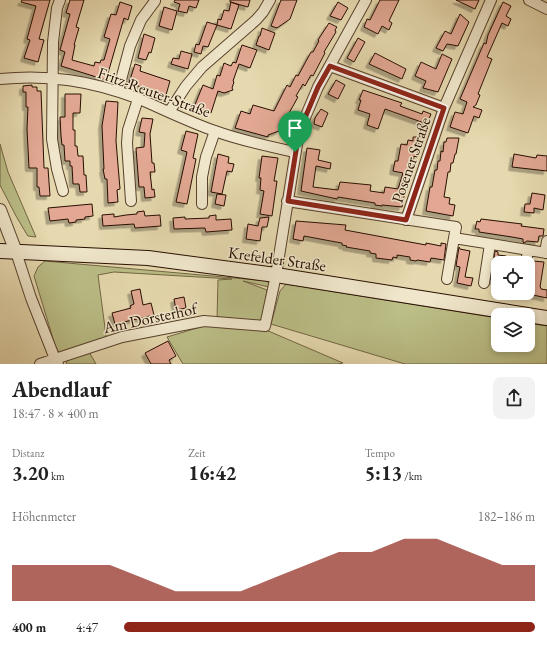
<!DOCTYPE html>
<html lang="de">
<meta charset="utf-8">
<style>
body{margin:0;font-family:"EB Garamond",serif;background:#f2f2f2;color:#222;height:100vh;display:flex;flex-direction:column;font-size:15px;white-space:nowrap}
*{box-sizing:border-box;margin:0}
p{font-size:13px;color:#767676}
.icon{flex:none;width:22px;height:22px;fill:none;stroke:currentColor;stroke-width:2;stroke-linecap:round;stroke-linejoin:round}
.map{position:relative;height:364px;overflow:hidden}
.side{display:flex;flex-direction:column;background:#fff;flex:1}
.side>*{flex:none}
.tools{position:absolute;left:491px;top:256px;display:grid;gap:8px}
.tools a{display:grid;place-items:center;width:44px;height:44px;border-radius:8px;background:#fff;box-shadow:0 2px 6px #0003;font-size:20px}
.pin{position:absolute;display:grid;place-items:center;width:34px;height:34px;color:#fff;margin:-41px -17px;border-radius:50% 50% 50% 0;rotate:-45deg;box-shadow:0 0 4px #0007}
.pin .icon{rotate:45deg}
.round{display:grid;place-items:center;flex:none;width:42px;height:42px;border-radius:8px;background:#f2f2f2}
.headline{display:flex;align-items:center;justify-content:space-between;height:68px;padding:0 12px}
h1{font-size:22px;font-weight:700;line-height:30px}
.figures{display:grid;grid-template-columns:repeat(3,1fr);gap:6px;height:68px;padding:4px 12px}
.figures div{display:grid;align-content:center}
.figures b{font-size:20px;font-weight:700}
.figures small{font-size:11px;font-weight:400}
.figures p{font-size:11px}
.chart{height:112px;padding:8px 12px}
.chart p{display:flex;justify-content:space-between}
.chart svg{width:100%;height:72px;margin-top:4px;fill:#8f2418;opacity:.7}
ul{padding:0 12px;list-style:none;font-size:13px}
li{display:grid;grid-template-columns:64px 48px 1fr;align-items:center;height:30px}
li i{height:10px;border-radius:5px;background:#8f2418}
.map>svg:first-child{display:block}
</style>
<div class="map">
<svg width="547" height="364" viewBox="0 0 547 364">
<defs>
<filter id="shadow"><feDropShadow dx="-3.5" dy="3.5" stdDeviation="0" flood-color="#0004"/></filter>
</defs>
<rect width="100%" height="100%" fill="#e6d9af"/>
<filter id="stains"><feTurbulence type="fractalNoise" baseFrequency=".005" numOctaves="4"/><feColorMatrix values="0 0 0 0 .2 0 0 0 0 .09 0 0 0 0 .02 0 0 0 .5 -.17"/></filter>
<radialGradient id="worn" r=".72"><stop offset=".6" stop-color="#630" stop-opacity="0"/><stop offset="1" stop-color="#630" stop-opacity=".3"/></radialGradient>
<path fill="#bbbe87" stroke="#726644" d="M 0,144 L 8,172 L 36,237 L 28,236 L 26,233 L 16,216 L 0,185 Z
M 45,261 L 268,281 L 269,287 L 243,281 L 267,290 L 262,321 L 217,320 L 218,280 L 232,279 L 114,272 L 98,275 L 107,343 L 58,355 L 34,276 L 38,267 Z
M 286,284 L 498,318 L 498,345 L 528,345 L 528,323 L 547,326 L 547,364 L 405,364 L 271,324 L 280,291 Z
M 217,325 L 266,330 L 343,363 L 338,364 L 183,364 L 167,337 L 204,326 Z
M 88,350 L 96,364 L 66,364 L 68,358 Z"/>
<path fill="#e2a893" stroke="#280e00" filter="url(#shadow)" d="M 22,0 L 50,0 L 39,39 L 44,40 L 38,62 L 24,58 L 30,40 L 27,39 L 36,6 L 21,2 Z
M 70,0 L 84,0 L 76,27 L 79,28 L 74,45 L 75,45 L 72,60 L 94,66 L 95,62 L 100,63 L 101,60 L 104,60 L 110,39 L 104,37 L 111,14 L 116,15 L 120,2 L 132,6 L 128,20 L 124,18 L 106,80 L 61,66 L 65,52 L 60,50 L 70,14 L 66,13 Z
M 175,0 L 199,0 L 196,8 L 189,6 L 187,13 L 178,11 L 180,4 L 174,2 Z
M 230,0 L 250,0 L 248,7 L 230,2 Z
M 281,0 L 297,0 L 290,19 L 277,28 L 271,26 Z
M 380,0 L 399,0 L 389,21 L 392,23 L 389,30 L 382,26 L 378,34 L 364,27 L 367,19 L 370,20 Z
M 456,0 L 479,0 L 475,9 Z
M 231,2 L 239,5 L 231,29 L 217,25 L 208,47 L 203,46 L 201,54 L 194,52 L 196,44 L 199,45 L 207,22 L 217,25 L 218,19 L 221,20 L 224,10 L 229,11 Z
M 338,2 L 348,8 L 341,20 L 330,16 Z
M 503,2 L 511,6 L 506,16 L 511,19 L 508,26 L 502,23 L 487,57 L 492,59 L 478,94 L 480,95 L 476,105 L 473,107 L 482,110 L 479,118 L 474,116 L 468,133 L 450,127 L 455,112 L 463,114 L 467,102 L 460,99 L 484,43 L 486,44 L 488,35 Z
M 164,7 L 177,11 L 172,30 L 159,26 Z
M 460,14 L 469,22 L 458,46 L 447,44 L 443,51 L 436,48 L 445,31 L 451,34 Z
M 329,23 L 337,27 L 335,30 L 336,32 L 324,52 L 325,53 L 313,76 L 311,75 L 305,86 L 303,84 L 296,96 L 298,97 L 279,131 L 268,135 L 268,137 L 235,128 L 241,111 L 250,114 L 253,105 L 274,111 L 287,85 L 290,87 L 296,75 L 298,76 L 311,52 L 313,52 L 319,41 L 318,40 Z
M 262,28 L 275,33 L 269,50 L 256,45 L 259,36 L 260,36 Z
M 144,34 L 155,38 L 151,53 L 149,52 L 146,60 L 138,58 Z
M 358,38 L 365,42 L 354,62 L 347,58 Z
M 242,45 L 257,50 L 250,68 L 239,64 L 233,81 L 234,82 L 232,88 L 233,90 L 224,93 L 218,91 L 211,113 L 194,107 L 203,85 L 213,89 L 217,75 L 220,76 L 224,63 L 231,66 L 233,62 L 236,63 Z
M 181,51 L 192,54 L 188,69 L 171,64 L 173,58 L 179,59 Z
M 375,53 L 406,69 L 402,79 L 369,64 Z
M 442,54 L 452,59 L 438,92 L 423,88 L 426,81 L 415,76 L 421,62 L 436,69 Z
M 135,64 L 141,66 L 140,71 L 170,81 L 166,95 L 129,83 Z
M 336,80 L 345,85 L 338,99 L 328,94 Z
M 32,85 L 32,87 L 37,87 L 37,91 L 41,91 L 44,168 L 48,168 L 50,196 L 40,196 L 39,187 L 37,187 L 37,168 L 29,168 L 27,129 L 28,107 L 26,107 L 26,92 L 23,92 L 23,86 Z
M 363,90 L 402,103 L 400,106 L 422,114 L 423,111 L 431,114 L 427,124 L 385,109 L 378,129 L 367,125 L 370,114 L 358,110 L 361,100 L 359,100 Z
M 65,94 L 81,94 L 80,113 L 73,113 L 73,130 L 75,130 L 75,146 L 77,146 L 78,156 L 83,156 L 84,175 L 86,175 L 87,192 L 80,192 L 79,184 L 73,184 L 72,166 L 70,166 L 70,161 L 65,161 L 64,145 L 62,145 L 61,136 L 60,117 L 65,117 Z
M 106,101 L 118,102 L 116,141 L 120,189 L 117,190 L 118,202 L 108,203 L 107,179 L 105,179 L 103,169 L 104,169 L 102,126 Z
M 321,109 L 328,113 L 322,127 L 314,124 L 315,118 Z
M 142,118 L 153,119 L 150,134 L 152,163 L 154,163 L 155,172 L 150,172 L 152,190 L 154,189 L 155,197 L 145,198 L 144,187 L 139,187 L 136,148 L 144,147 L 145,133 L 139,132 Z
M 186,131 L 198,134 L 193,158 L 196,159 L 187,204 L 176,202 L 187,152 L 181,150 Z
M 413,137 L 420,137 L 417,157 L 414,156 L 412,171 L 404,196 L 402,207 L 382,205 L 382,206 L 375,205 L 375,203 L 338,197 L 337,199 L 301,191 L 307,148 L 320,150 L 318,160 L 331,163 L 330,169 L 316,166 L 313,187 L 338,190 L 340,182 L 371,185 L 370,191 L 384,193 L 385,187 L 398,189 L 403,173 L 393,171 L 395,161 L 398,161 L 401,144 L 407,145 L 408,140 L 413,141 Z
M 447,138 L 459,138 L 456,154 L 455,154 L 453,163 L 451,163 L 450,172 L 448,172 L 444,197 L 450,198 L 449,204 L 455,205 L 453,216 L 426,211 L 430,187 L 432,187 L 435,170 L 437,170 L 438,161 L 440,161 L 441,151 L 443,152 L 444,142 L 446,142 Z
M 218,154 L 229,157 L 228,163 L 234,164 L 232,172 L 227,171 L 222,194 L 211,192 Z
M 514,154 L 536,158 L 537,155 L 547,156 L 547,171 L 512,167 Z
M 262,156 L 278,158 L 274,181 L 277,181 L 272,216 L 260,214 L 264,191 L 260,190 L 261,178 L 259,178 Z
M 532,193 L 545,195 L 543,210 L 534,208 L 534,213 L 524,212 L 525,204 L 530,204 Z
M 217,194 L 226,195 L 224,206 L 215,204 Z
M 92,204 L 93,216 L 85,217 L 85,219 L 76,220 L 76,222 L 69,223 L 68,219 L 50,221 L 48,208 Z
M 144,211 L 145,216 L 160,215 L 161,226 L 135,228 L 134,224 L 103,226 L 102,215 L 114,214 L 114,217 L 126,215 L 137,214 L 137,212 Z
M 216,215 L 216,220 L 231,219 L 232,230 L 206,232 L 205,228 L 174,229 L 173,218 L 185,217 L 185,219 L 209,218 L 209,216 Z
M 269,217 L 267,227 L 262,227 L 260,241 L 246,239 L 248,224 L 258,226 L 260,218 Z
M 481,219 L 522,224 L 521,226 L 544,229 L 543,236 L 539,236 L 538,242 L 527,241 L 524,243 L 523,242 L 523,239 L 512,237 L 479,232 L 479,229 L 475,229 L 477,221 L 480,222 Z
M 296,221 L 346,225 L 345,230 L 426,245 L 426,243 L 441,246 L 441,243 L 446,244 L 444,260 L 431,258 L 430,262 L 417,260 L 416,261 L 410,260 L 410,257 L 397,255 L 397,258 L 393,257 L 392,260 L 376,258 L 376,254 L 370,253 L 370,251 L 346,247 L 347,246 L 342,245 L 342,243 L 336,242 L 304,236 L 303,241 L 293,239 Z
M 459,247 L 460,249 L 470,251 L 465,277 L 473,278 L 471,286 L 457,283 L 460,267 L 456,266 Z
M 495,251 L 498,252 L 498,255 L 506,256 L 505,263 L 498,263 L 498,281 L 491,280 Z
M 533,261 L 544,262 L 540,287 L 541,288 L 541,289 L 547,290 L 547,298 L 533,295 L 533,292 L 531,291 L 532,286 L 528,285 L 530,268 Z
M 140,289 L 143,305 L 151,303 L 154,315 L 115,324 L 112,313 L 131,308 L 130,306 L 134,304 L 131,291 Z
M 184,297 L 186,308 L 176,310 L 174,299 Z
M 168,341 L 176,356 L 169,360 L 171,364 L 151,364 L 145,353 Z"/>
<g fill="none" stroke-linecap="round" stroke-linejoin="round">
<defs>
<path id="minor" d="M 60,0 L 57,8 L 53,42 L 52,139 L 57,169 L 63,191
M 529,0 L 547,9
M 330,66 L 444,108
M 0,79 C 49,74 91,81 137,98 C 163,109 189,122 215,131 C 242,141 268,146 295,152
M 118,91 L 130,46 L 141,20 L 155,1
M 169,112 L 186,86 L 202,67 L 256,20 L 263,12 L 270,0
M 131,201 L 127,143 L 128,130 L 138,99
M 287,201 L 456,227 L 454,238 L 547,253
M 202,204 L 202,177 L 206,157 L 215,131
M 406,220 L 444,108 L 491,0
M 16,252 L 31,298 L 55,359 L 58,364
M 545,253 L 547,241
M 526,263 L 528,250
M 447,279 L 454,238
M 484,283 L 490,244
M 40,364 L 122,337 L 204,321 L 265,326 L 276,275 L 299,132 L 318,87 L 366,0"/>
<path id="tertiary" d="M 0,210 L 16,252"/>
<path id="secondary" d="M 0,251 L 148,258 L 276,275 L 547,318"/>
</defs>
<use href="#minor" stroke="#58412c" stroke-width="12"/>
<use href="#tertiary" stroke="#58412c" stroke-width="14"/>
<use href="#secondary" stroke="#280e00" stroke-width="16"/>
<use href="#minor" stroke="#efe6cb" stroke-width="10"/>
<use href="#tertiary" stroke="#efe6cb" stroke-width="12"/>
<use href="#secondary" stroke="#efe6cb" stroke-width="14"/>
</g>
<g fill="none" stroke-linecap="round" stroke-linejoin="round">
<defs>
<path id="route" d="M 330,66 L 444,108 L 406,220 L 288,201 L 299,132 L 318,87 Z"/>
</defs>
<use href="#route" stroke="#fff" stroke-width="8"/>
<use href="#route" stroke="#8f2418" stroke-width="5"/>
</g>
<g text-anchor="middle" dominant-baseline="central" stroke-width="3" stroke-linejoin="round" paint-order="stroke">
<g font-size="16" fill="#280e00" stroke="#efe6cb">
<text transform="translate(154 92) rotate(20)">Fritz-Reuter-Straße</text>
<text transform="translate(411 160) rotate(-71)">Posener Straße</text>
<text transform="translate(277 259) rotate(8)">Krefelder Straße</text>
<text transform="translate(150 318) rotate(-12)">Am Dorsterhof</text>
</g>
</g>
<rect width="100%" height="100%" filter="url(#stains)"/>
<rect width="100%" height="100%" fill="url(#worn)"/>
</svg>
<div class="tools">
<a><svg class="icon" aria-label="locate" viewBox="0 0 24 24"><circle cx="12" cy="12" r="6"/><path d="M12 2v4M12 18v4M2 12h4M18 12h4"/></svg></a>
<a><svg class="icon" aria-label="layers" viewBox="0 0 24 24"><path d="M12 4l9 5-9 5-9-5zM3 14l9 5 9-5"/></svg></a>
</div>
<div class="pin" style="left:295px;top:152px;background:#1e9e55"><svg class="icon" aria-label="arrive" viewBox="0 0 24 24"><path d="M6 21V4h12l-3 4 3 4H6"/></svg></div>
</div>
<section class="side">
<div class="headline"><div><h1>Abendlauf</h1><p>18:47 · 8 × 400 m</p></div><a class="round"><svg class="icon" aria-label="share" viewBox="0 0 24 24"><path d="M12 15V3M7 8l5-5 5 5M5 13v7h14v-7"/></svg></a></div>
<div class="figures">
<div><p>Distanz</p><b>3.20<small> km</small></b></div>
<div><p>Zeit</p><b>16:42</b></div>
<div><p>Tempo</p><b>5:13<small> /km</small></b></div>
</div>
<div class="chart"><p><span>Höhenmeter</span>182–186 m</p>
<svg viewBox="0 0 160 44" preserveAspectRatio="none"><path d="M0 44V22L10 22L20 22L30 22L40 30L50 38L60 38L70 38L80 30L90 22L100 14L110 14L120 6L130 6L140 14L150 22L160 22V44z"/></svg>
</div>
<ul>
<li><b>400 m</b>4:47<i style="width:100%"></i></li>
</ul>
</section>
